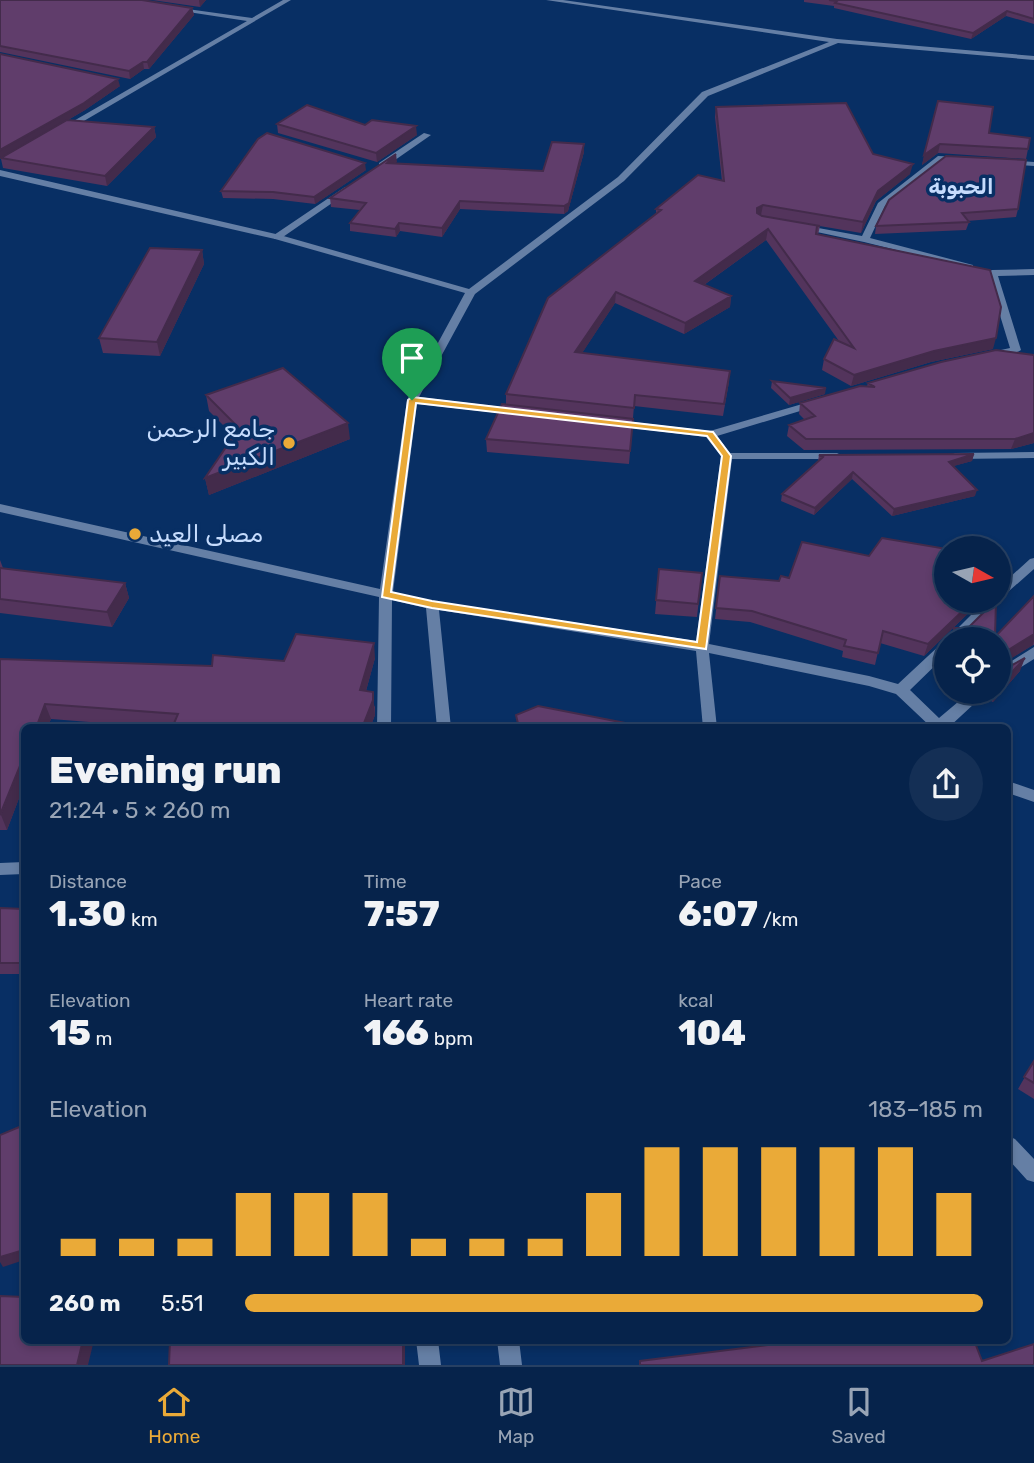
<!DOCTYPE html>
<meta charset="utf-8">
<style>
body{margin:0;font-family:Rubik,"Noto Sans Arabic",sans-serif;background:#142f55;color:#f1f3f6;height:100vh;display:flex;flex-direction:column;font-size:26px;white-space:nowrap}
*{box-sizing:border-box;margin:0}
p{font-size:23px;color:#98a4b5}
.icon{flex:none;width:38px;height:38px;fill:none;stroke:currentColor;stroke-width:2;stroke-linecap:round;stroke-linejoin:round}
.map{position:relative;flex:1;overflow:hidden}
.sheet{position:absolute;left:21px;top:724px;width:990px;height:620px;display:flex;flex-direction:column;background:#06234b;border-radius:10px;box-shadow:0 4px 10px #0003,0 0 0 2px #274063}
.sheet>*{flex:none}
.needle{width:46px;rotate:98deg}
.controls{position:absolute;left:934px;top:536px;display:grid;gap:14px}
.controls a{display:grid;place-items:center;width:77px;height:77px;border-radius:50%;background:#06234b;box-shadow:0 4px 10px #0003,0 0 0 2px #274063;font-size:35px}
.pin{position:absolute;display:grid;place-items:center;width:60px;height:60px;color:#fff;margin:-72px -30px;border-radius:50% 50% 50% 0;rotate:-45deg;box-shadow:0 0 7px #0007}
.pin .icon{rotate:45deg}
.round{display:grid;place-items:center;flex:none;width:74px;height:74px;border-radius:37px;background:#142f55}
.overview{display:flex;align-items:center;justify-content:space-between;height:119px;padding:0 28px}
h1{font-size:38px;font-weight:800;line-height:52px}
.figures{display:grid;grid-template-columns:repeat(3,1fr);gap:10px;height:119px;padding:7px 28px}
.figures div{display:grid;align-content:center}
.figures b{font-size:35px;font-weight:800}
.figures small{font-size:19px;font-weight:400}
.figures p{font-size:19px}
.chart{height:196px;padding:14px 28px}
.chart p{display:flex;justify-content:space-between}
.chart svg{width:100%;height:126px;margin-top:7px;stroke:#eaaa38;stroke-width:6}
ul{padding:0 28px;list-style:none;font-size:23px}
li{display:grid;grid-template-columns:112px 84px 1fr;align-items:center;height:52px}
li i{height:18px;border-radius:9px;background:#eaaa38}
.tabs{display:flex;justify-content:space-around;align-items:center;height:98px;border-top:2px solid #274063;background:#06234b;font-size:19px;color:#98a4b5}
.tabs a{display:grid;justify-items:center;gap:4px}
.tabs .selected{color:#eaaa38}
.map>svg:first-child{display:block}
</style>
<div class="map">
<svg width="1034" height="1365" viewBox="0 0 1034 1365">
<rect width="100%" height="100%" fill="#082f64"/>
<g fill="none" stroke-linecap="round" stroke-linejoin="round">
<path fill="#657fa5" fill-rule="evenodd" d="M 424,133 L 431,135 L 385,167 L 379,167 L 379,163 Z
M 345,187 L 348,188 L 348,192 L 280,239 L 274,239 L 274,235 Z"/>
<path fill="#657fa5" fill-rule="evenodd" d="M 283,0 L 291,0 L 65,132 L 58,130 L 247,21 L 175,10 L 173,7 L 252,18 Z
M 546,0 L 563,0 L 837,39 L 1034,56 L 1034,60 L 838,43 L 708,96 L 624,181 L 475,294 L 419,397 L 518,409 L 524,412 L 518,415 L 417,404 L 393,592 L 432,601 L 696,641 L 721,456 L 706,437 L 615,426 L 609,423 L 615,420 L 710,431 L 816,400 L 820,401 L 820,405 L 717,436 L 730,453 L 837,453 L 843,456 L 837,459 L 732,459 L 709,644 L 869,676 L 898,684 L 942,643 L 947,641 L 947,654 L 910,690 L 939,718 L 971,691 L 988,691 L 948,728 L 932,728 L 896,694 L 869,686 L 709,653 L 717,728 L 703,728 L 696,651 L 439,610 L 451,728 L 437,728 L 426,608 L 392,600 L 391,728 L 377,728 L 379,597 L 0,512 L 0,504 L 380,589 L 407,400 L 465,293 L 275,239 L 0,176 L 0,170 L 280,235 L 469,289 L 618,177 L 702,92 L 829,42 Z
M 938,156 L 962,157 L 966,159 L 962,161 L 943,161 L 885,206 L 870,238 L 973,265 L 973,269 L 864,242 L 798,228 L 802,225 L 862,236 L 878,203 Z
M 1004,160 L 1034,162 L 1034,166 L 1007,164 L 1003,162 Z
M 1034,269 L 1034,275 L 998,276 L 1021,350 L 1016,353 L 987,357 L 987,353 L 1010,348 L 987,273 L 992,270 Z
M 1034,452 L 1034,458 L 955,459 L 949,456 L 955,453 Z
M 1034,558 L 1034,569 L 1000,599 L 999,603 L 962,639 L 947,639 L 986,600 L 999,600 L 999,587 L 1030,559 Z
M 1034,647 L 1034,659 L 999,681 L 999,669 Z
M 1008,781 L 1034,790 L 1034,802 L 1008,793 Z
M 24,862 L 24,874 L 0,875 L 0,863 Z
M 1008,1136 L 1015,1139 L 1034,1159 L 1034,1182 L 1027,1180 L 1008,1159 Z
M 416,1340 L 438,1340 L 441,1365 L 419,1365 Z
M 497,1340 L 519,1340 L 522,1365 L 500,1365 Z"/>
</g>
<path fill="#53345c" d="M 0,0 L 192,8 L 194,15 L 149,69 L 144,69 L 130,79 L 0,52 Z
M 152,0 L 206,0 L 200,7 Z
M 804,0 L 1034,0 L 1034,24 L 1006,16 L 971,39 L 834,8 L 834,6 L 804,2 Z
M 0,54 L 120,86 L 85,110 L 68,120 L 154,127 L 156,137 L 107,186 L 3,168 L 1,159 L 0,159 Z
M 938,101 L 989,133 L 1028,149 L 1026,159 L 938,153 L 922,165 Z
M 716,107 L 873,154 L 910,174 L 876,201 L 861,233 L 761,216 L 820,226 L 818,235 L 993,349 L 931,362 L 851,386 L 822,370 L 824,359 L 839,341 L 766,240 L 704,285 L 731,296 L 730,307 L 684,334 L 615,303 L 582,353 L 729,382 L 723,416 L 634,406 L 629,464 L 487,452 L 486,439 L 506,404 L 506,394 L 656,213 L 656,209 L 722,181 L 715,117 Z
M 277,124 L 365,125 L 417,135 L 377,162 L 278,133 Z
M 584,144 L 584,152 L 568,211 L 564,214 L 460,209 L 442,237 L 400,231 L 396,237 L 350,231 L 350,223 L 360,210 L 331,207 L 330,198 L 397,162 L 395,163 L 543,171 Z
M 366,170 L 315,204 L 273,199 L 223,198 L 221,191 Z
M 889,200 L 1018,209 L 1016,217 L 967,221 L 969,222 L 966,230 L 875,234 L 876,226 Z
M 202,250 L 204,264 L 160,356 L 103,353 L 99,338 Z
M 772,381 L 825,394 L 789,405 L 771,388 Z
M 868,383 L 1034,443 L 1011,449 L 804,450 L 787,436 L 789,425 L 805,420 L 799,414 L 800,403 L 867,386 Z
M 206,395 L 350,439 L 209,495 L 205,478 L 234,436 L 209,411 Z
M 974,454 L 972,461 L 953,466 L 975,496 L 892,516 L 852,479 L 814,515 L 781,501 L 782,494 L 818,461 L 819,455 Z
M 0,560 L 3,568 L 125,583 L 129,598 L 112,627 L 0,613 Z
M 659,569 L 702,573 L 697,617 L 655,614 Z
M 720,576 L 779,581 L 789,578 L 947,600 L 982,600 L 924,656 L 880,643 L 875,665 L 842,657 L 843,651 L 750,622 L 715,619 Z
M 1034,596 L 1034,645 L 1033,645 L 1003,663 L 1003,670 L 1020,671 L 993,702 L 985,698 L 987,691 L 999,691 L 999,639 L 950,639 L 954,628 L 995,637 Z
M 947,650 L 947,662 L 943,661 Z
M 375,658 L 366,691 L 375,707 L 375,715 L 370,728 L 166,728 L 51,719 L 47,728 L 24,728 L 24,785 L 7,830 L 0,830 L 0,659 L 212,666 Z
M 0,908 L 24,909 L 24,974 L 0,974 Z
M 1034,1061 L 1034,1099 L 1018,1089 Z"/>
<path fill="#432b4b" d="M 199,0 L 206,0 L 200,7 L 199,1 Z
M 192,8 L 194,15 L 149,69 L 147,62 Z
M 1007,11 L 1006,16 L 971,39 L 973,33 Z
M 143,62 L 144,69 L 130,79 L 129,71 Z
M 118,79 L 120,86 L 85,110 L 0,159 L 0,150 Z
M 416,126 L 417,135 L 377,162 L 376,153 Z
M 154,127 L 156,137 L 107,186 L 105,176 Z
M 584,144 L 584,152 L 568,211 L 564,214 L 564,206 Z
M 940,144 L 938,153 L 922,165 L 924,155 Z
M 396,154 L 397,162 L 387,171 L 387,163 Z
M 365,163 L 366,170 L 315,204 L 314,197 Z
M 913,164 L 910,174 L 876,201 L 861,233 L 863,222 L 878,191 Z
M 460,201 L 460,209 L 442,237 L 442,228 Z
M 763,205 L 761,215 L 755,219 L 757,208 Z
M 399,223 L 400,231 L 396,237 L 395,229 Z
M 768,229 L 766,240 L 694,292 L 695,281 Z
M 202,250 L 204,264 L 160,356 L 157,342 Z
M 616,292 L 615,303 L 575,364 L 575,352 Z
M 731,296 L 730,307 L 684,334 L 685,323 Z
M 996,338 L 993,349 L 931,362 L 851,386 L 854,375 L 934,351 Z
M 826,388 L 825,394 L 789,405 L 790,398 Z
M 348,423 L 350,439 L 209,495 L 205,478 Z
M 1034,433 L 1034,443 L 1011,449 L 1015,439 Z
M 974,454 L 972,461 L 947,468 L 949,462 Z
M 853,472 L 852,479 L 814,515 L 815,508 Z
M 977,490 L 975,496 L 892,516 L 894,509 Z
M 125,583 L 129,598 L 112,627 L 107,612 Z
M 974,600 L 982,600 L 924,656 L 928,644 Z
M 1034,634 L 1034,641 L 1033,645 L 999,666 L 1002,654 Z
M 374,643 L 375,658 L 362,705 L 360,690 Z
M 1025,658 L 1020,671 L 993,702 L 996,691 L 999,691 L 999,686 Z
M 373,692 L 375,715 L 370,728 L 362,728 Z
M 45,704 L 51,719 L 47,728 L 36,728 Z
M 24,756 L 24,785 L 7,830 L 1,815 Z
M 24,1250 L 24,1260 L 3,1267 L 0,1262 L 0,1257 Z
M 83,1340 L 94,1340 L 88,1365 L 77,1365 Z
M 403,1340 L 405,1340 L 405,1365 L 403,1365 Z"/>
<path fill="#603d6b" stroke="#432b4b" stroke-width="2" d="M 0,0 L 142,0 L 192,8 L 147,62 L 143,62 L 129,71 L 0,46 Z
M 829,0 L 1034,0 L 1034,19 L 1007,11 L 973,33 L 835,3 L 837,1 Z
M 0,54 L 118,79 L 84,103 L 0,150 Z
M 938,101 L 993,107 L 989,133 L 1030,138 L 1028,149 L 940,144 L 924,155 Z
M 846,103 L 873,154 L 913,164 L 878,191 L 863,222 L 763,205 L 757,208 L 757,213 L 762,216 L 820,226 L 817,226 L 816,234 L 990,270 L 1001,307 L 996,338 L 934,351 L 854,375 L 824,359 L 834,339 L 854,348 L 768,229 L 695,281 L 731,296 L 685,323 L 616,292 L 575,352 L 730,371 L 724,404 L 635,395 L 634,408 L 506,394 L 548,298 L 661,210 L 656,209 L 698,175 L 724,181 L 716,107 Z
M 307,105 L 365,125 L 372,120 L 416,126 L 376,153 L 277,124 Z
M 67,120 L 154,127 L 105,176 L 1,158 Z
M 267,133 L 365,163 L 314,197 L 273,192 L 221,191 L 258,139 Z
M 552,142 L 584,144 L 569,203 L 564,206 L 460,201 L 442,228 L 399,223 L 395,229 L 350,223 L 366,203 L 330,198 L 396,154 L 387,163 L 543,171 Z
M 946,156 L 1026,160 L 1018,209 L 962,213 L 969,222 L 876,226 L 889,200 Z
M 150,248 L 202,250 L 157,342 L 99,338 Z
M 996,350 L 1034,355 L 1034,433 L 1015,439 L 806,439 L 789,425 L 815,416 L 800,403 L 860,386 L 875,387 L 868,383 L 941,362 Z
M 283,368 L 348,423 L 205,478 L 239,428 L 206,395 Z
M 772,381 L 826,388 L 790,398 Z
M 502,404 L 633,419 L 630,451 L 486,439 Z
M 974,454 L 949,462 L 977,490 L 894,509 L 853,472 L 815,508 L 782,494 L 823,457 L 819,455 Z
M 882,538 L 947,549 L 947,600 L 974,600 L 928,644 L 883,631 L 878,653 L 844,646 L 846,640 L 752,611 L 716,608 L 720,576 L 779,581 L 781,576 L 789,578 L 802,542 L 869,556 Z
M 0,568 L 125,583 L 107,612 L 0,599 Z
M 659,569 L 702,573 L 698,604 L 656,600 Z
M 1034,596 L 1034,634 L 1002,654 L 1003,670 L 1025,658 L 999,686 L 999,639 L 954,639 L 954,628 L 968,628 L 996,600 L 995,637 Z
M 296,634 L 374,643 L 360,690 L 373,692 L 373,700 L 362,728 L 172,728 L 178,714 L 45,704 L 36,728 L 24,728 L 24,756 L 0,815 L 0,659 L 212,666 L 213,655 L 284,661 Z
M 538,706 L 651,728 L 519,728 L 516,715 Z
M 0,908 L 24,909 L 24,963 L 0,963 Z
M 1034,1061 L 1034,1083 L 1024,1077 Z
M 24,1125 L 24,1250 L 0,1257 L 0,1135 Z
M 0,1296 L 24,1297 L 24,1340 L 83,1340 L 77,1365 L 0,1365 Z
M 170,1340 L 403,1340 L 403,1365 L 169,1365 Z
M 807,1340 L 974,1340 L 982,1361 L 1034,1344 L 1034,1365 L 640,1365 L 640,1361 Z"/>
<path fill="#eaaa38" stroke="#fff" stroke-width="2" fill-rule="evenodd" d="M 412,397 L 713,432 L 731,456 L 706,649 L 432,608 L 382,597 L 408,400 ZM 416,403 L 707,436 L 722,456 L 697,642 L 432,601 L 391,592 Z"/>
<g fill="#eaaa38" stroke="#082f64" stroke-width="2.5">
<circle cx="289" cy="443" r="7"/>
<circle cx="135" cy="534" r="7"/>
</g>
<g text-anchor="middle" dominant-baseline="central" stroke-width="7" stroke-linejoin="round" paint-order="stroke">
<g font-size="21" font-weight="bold" fill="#c6dcfd" stroke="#082f64">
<text x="961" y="186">الحبوبة</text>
</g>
<g font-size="24" fill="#c6dcfd" stroke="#082f64" text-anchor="end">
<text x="275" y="429">جامع الرحمن<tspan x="275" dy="28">الكبير</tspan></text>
<text x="149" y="534" text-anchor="start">مصلى العيد</text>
</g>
</g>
</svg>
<div class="controls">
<a><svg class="needle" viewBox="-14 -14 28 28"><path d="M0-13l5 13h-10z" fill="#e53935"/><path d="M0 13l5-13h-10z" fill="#98a4b5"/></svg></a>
<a><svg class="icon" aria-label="locate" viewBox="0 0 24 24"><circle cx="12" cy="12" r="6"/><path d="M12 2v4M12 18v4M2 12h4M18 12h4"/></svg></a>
</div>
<div class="pin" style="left:412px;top:400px;background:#1e9e55"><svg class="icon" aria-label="arrive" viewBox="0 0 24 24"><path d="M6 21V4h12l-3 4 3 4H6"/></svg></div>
<section class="sheet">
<div class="overview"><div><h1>Evening run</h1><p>21:24 · 5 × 260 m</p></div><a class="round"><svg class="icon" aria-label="share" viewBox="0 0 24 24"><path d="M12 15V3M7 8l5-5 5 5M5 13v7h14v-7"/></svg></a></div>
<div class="figures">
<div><p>Distance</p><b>1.30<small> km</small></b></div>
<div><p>Time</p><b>7:57</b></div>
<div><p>Pace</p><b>6:07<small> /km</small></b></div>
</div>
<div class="figures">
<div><p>Elevation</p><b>15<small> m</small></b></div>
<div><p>Heart rate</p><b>166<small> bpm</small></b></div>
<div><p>kcal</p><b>104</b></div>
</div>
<div class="chart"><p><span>Elevation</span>183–185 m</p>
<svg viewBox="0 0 160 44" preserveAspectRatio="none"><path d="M5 44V38M15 44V38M25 44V38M35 44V22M45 44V22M55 44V22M65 44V38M75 44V38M85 44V38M95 44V22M105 44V6M115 44V6M125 44V6M135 44V6M145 44V6M155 44V22"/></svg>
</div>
<ul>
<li><b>260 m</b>5:51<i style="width:100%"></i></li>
</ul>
</section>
</div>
<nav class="tabs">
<a class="selected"><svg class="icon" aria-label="home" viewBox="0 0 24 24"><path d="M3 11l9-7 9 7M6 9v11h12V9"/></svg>Home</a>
<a><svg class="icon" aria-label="map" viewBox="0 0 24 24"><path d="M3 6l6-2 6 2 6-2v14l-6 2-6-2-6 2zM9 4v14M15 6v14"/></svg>Map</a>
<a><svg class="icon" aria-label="saved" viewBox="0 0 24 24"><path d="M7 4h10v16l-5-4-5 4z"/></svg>Saved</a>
</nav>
